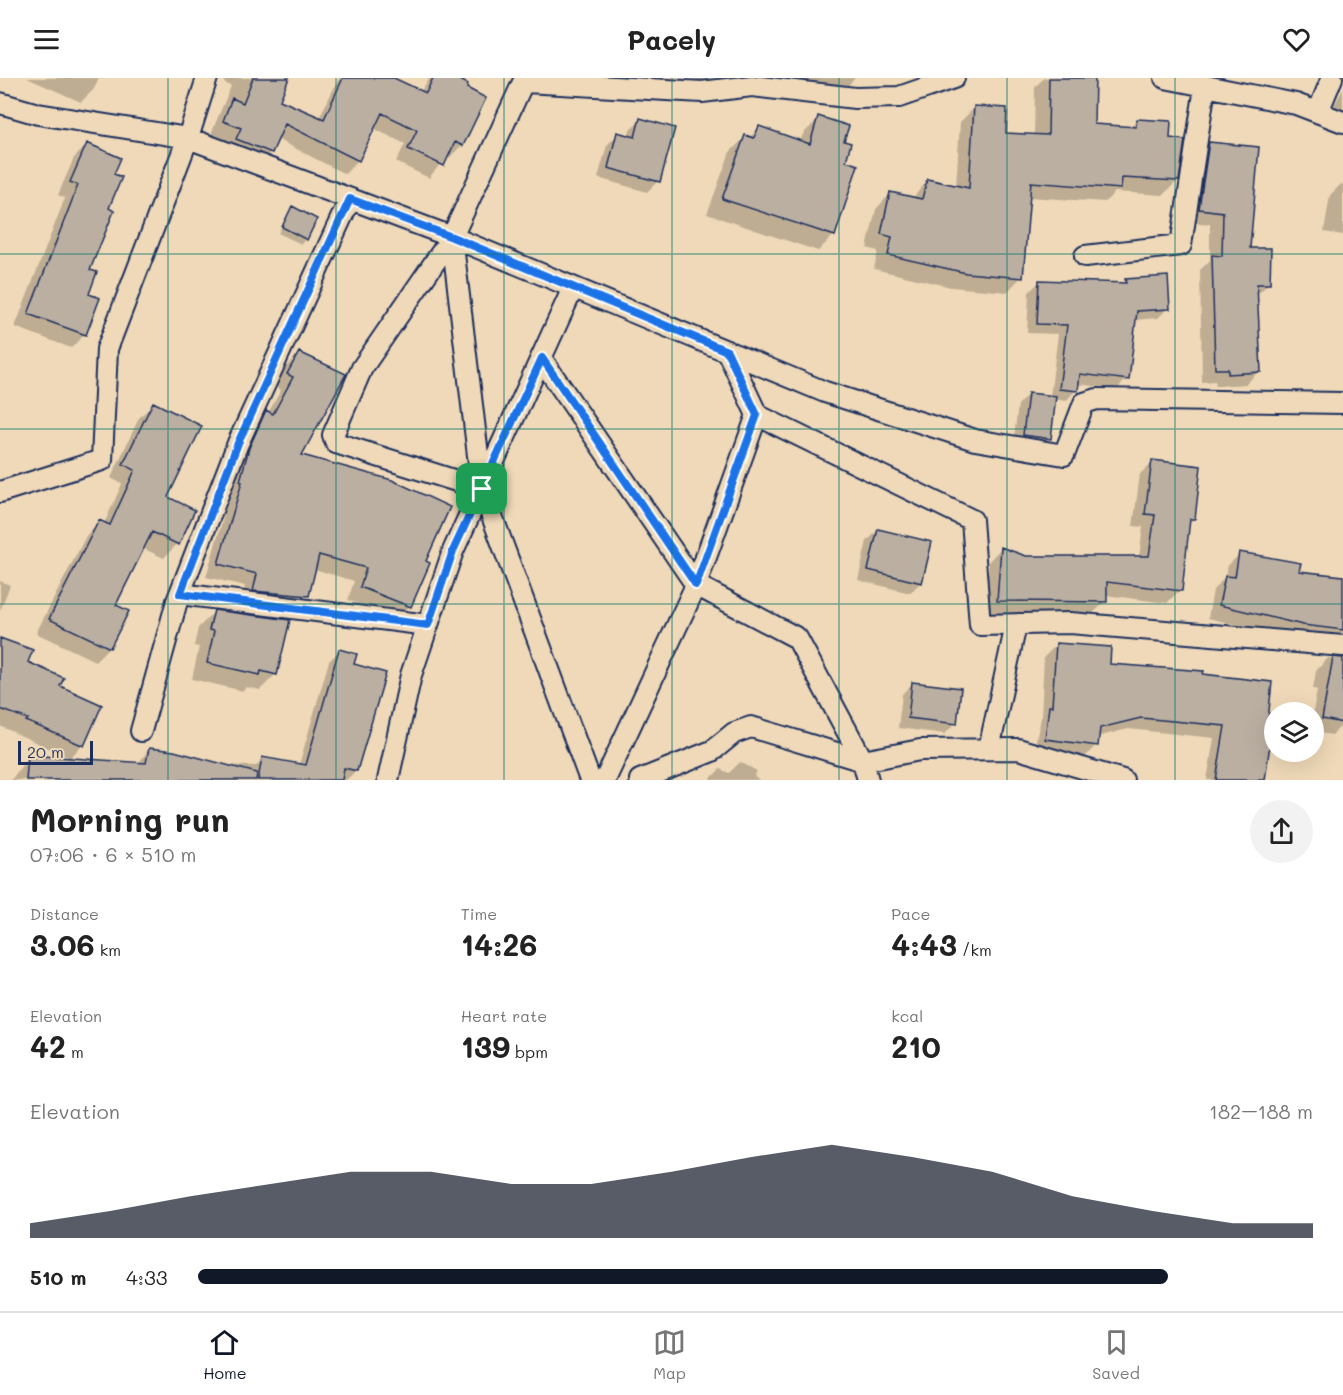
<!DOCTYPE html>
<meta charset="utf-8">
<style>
body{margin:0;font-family:Mali,sans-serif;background:#f2f2f2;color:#222;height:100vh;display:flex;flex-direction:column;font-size:22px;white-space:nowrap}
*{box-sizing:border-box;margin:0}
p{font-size:20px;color:#767676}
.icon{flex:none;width:33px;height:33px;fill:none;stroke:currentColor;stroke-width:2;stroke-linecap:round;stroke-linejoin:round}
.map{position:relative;height:702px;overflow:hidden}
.drawer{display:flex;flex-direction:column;background:#fff;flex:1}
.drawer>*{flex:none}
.tools{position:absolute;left:1264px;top:624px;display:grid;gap:12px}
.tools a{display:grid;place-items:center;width:60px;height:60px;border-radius:50%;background:#fff;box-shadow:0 6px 24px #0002;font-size:30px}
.scale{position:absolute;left:18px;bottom:15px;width:75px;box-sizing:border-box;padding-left:6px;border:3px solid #1b2f5e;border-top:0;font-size:16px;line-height:21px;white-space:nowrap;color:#1b2f5e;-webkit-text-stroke:4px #efd9b8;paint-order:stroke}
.pin{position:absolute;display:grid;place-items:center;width:51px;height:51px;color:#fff;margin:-26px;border-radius:12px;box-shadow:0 3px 9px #0006}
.round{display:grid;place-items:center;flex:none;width:63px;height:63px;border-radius:32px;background:#f2f2f2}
.overview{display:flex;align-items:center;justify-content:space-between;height:102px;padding:0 30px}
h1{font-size:33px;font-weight:800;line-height:45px}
.stats{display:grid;grid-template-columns:repeat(3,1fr);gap:9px;height:102px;padding:6px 30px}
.stats div{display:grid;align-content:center}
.stats b{font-size:30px;font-weight:800}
.stats small{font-size:16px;font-weight:400}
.stats p{font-size:16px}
.chart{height:168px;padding:12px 30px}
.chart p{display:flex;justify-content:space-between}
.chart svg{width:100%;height:108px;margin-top:6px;fill:#111827;opacity:.7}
ul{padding:0 30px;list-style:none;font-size:20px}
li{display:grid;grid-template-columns:96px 72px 1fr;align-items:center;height:45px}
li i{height:15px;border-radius:8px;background:#111827}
header{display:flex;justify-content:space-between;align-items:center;height:78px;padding:0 30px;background:#fff;font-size:27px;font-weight:800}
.tab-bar{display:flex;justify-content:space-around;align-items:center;height:84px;border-top:2px solid #e0e0e0;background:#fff;font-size:16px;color:#767676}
.tab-bar a{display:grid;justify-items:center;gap:3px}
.tab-bar .on{color:#111827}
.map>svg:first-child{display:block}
</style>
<header><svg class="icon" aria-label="menu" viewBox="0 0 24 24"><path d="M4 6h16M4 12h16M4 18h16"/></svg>Pacely<svg class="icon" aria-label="heart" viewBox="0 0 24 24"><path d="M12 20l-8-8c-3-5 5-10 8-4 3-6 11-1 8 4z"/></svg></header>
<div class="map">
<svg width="1343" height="702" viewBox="0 0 1343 702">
<rect width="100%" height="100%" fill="#efd9b8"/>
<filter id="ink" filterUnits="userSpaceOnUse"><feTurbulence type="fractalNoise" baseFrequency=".0167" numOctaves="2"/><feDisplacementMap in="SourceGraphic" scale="12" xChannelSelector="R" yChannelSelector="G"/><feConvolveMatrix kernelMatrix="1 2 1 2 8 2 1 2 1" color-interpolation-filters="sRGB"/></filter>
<g filter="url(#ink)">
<path fill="#0003" d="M 27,0 L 99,0 L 94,11 L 81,24 Z
M 226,0 L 287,0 L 278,23 L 319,40 L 339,0 L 391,0 L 420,14 L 430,0 L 453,0 L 462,67 L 449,80 L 446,79 L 429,100 L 396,84 L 405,66 L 373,50 L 358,82 L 345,96 L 277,61 L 271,74 L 258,87 L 224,74 L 228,63 L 211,56 L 231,8 L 224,5 Z
M 614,0 L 672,0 L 659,13 Z
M 691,0 L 721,0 L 715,7 Z
M 778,0 L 855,0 L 840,16 Z
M 1044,0 L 1094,0 L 1093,48 L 1129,50 L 1137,43 L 1177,103 L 1163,117 L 1115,114 L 1105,124 L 1028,119 L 1021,199 L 1007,214 L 951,209 L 874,191 L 878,173 L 867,170 L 876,131 L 890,116 L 912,121 L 927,103 L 956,109 L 960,44 L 975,29 L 1004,57 L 1034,58 L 1035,9 Z
M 1343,11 L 1343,47 L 1327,40 Z
M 819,40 L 842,64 L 844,84 L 834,157 L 818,173 L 707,136 L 730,74 L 745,59 L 749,60 L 759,50 L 800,64 L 803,56 Z
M 641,42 L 658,103 L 647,114 L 598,100 L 607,67 L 618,56 L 628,59 L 630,52 Z
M 1209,65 L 1248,171 L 1269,205 L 1256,218 L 1259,293 L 1246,306 L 1216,308 L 1215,303 L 1202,304 L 1200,192 L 1210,182 L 1210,146 L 1186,144 L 1196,78 Z
M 87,67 L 113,97 L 107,131 L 88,193 L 85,256 L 71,270 L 15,249 L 65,120 L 58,117 L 74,80 Z
M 1341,106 L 1343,107 L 1343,157 L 1324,154 L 1330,117 Z
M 293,130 L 306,161 L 301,166 L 278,155 Z
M 1126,202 L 1168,230 L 1158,240 L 1134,242 L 1127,301 L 1117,311 L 1077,306 L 1076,312 L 1066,323 L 1054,321 L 1049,360 L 1038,371 L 1013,368 L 1018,327 L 1028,316 L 1050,319 L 1058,256 L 1027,255 L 1029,214 L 1040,203 L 1122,206 Z
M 299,276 L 300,378 L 424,483 L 410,528 L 397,541 L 348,522 L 354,503 L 314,491 L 307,517 L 294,530 L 241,526 L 245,508 L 206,499 L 230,417 L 228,416 L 254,347 L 268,335 L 281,312 L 276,309 L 286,289 Z
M 153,326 L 166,419 L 177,466 L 164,480 L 142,470 L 114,527 L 109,569 L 95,583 L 36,555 L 86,458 L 100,444 L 104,446 L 122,406 L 111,400 L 139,340 Z
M 1153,384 L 1193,441 L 1188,446 L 1180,512 L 1167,525 L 1105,517 L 1105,524 L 1092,536 L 986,535 L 989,483 L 1001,470 L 1026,479 L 1139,479 L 1143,449 L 1133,448 L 1140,396 Z
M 878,452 L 921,504 L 910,515 L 858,502 L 867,463 Z
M 1240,476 L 1298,494 L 1343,499 L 1343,646 L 1332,657 L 1314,654 L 1313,634 L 1317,612 L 1313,611 L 1316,593 L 1328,580 L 1342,580 L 1338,571 L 1208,540 L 1213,512 L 1225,499 L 1227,488 Z
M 0,503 L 10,507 L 0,533 Z
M 214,534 L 276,596 L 260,612 L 246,609 L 243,613 L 192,601 L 199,569 L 194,568 L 198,550 Z
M 0,562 L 58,609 L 100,628 L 82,667 L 70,680 L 0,648 Z
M 1056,567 L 1109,588 L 1202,597 L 1266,653 L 1264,702 L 1207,702 L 1214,660 L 1128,651 L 1097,659 L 1096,667 L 1085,679 L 1034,672 L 1041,639 L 1044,579 Z
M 339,573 L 352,587 L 356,693 L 346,702 L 11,702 L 29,678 L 138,686 L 149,671 L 219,687 L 256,688 L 263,681 L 299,687 L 329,583 Z
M 913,605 L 955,645 L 945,656 L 898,650 L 902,616 Z
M 740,684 L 757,693 L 754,699 L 760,702 L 709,702 L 720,691 L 729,695 Z"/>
<path fill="#bbafa2" stroke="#1b2f5e" stroke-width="1.5" d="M 253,0 L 289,0 L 280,22 L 324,41 L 343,0 L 394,0 L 426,15 L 433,0 L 456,0 L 468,6 L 467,10 L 486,20 L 463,68 L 455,64 L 444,88 L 408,71 L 417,52 L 382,35 L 359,83 L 285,46 L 272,75 L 236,61 L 241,50 L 223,43 L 232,20 L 243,25 Z
M 1049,0 L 1095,0 L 1094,46 L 1136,49 L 1137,41 L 1171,43 L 1170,60 L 1185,62 L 1179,103 L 1122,100 L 1121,111 L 1031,104 L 1023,200 L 966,195 L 888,177 L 892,159 L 881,156 L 890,114 L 922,121 L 927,101 L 969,110 L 974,28 L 1007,30 L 1006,55 L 1048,57 Z
M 818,38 L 849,48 L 844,63 L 851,65 L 846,83 L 858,87 L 835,158 L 722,121 L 745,57 L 754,60 L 759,48 L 810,66 Z
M 640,40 L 675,50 L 660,104 L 608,90 L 617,54 L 635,59 Z
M 1209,64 L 1259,69 L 1250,170 L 1271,170 L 1270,206 L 1257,206 L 1261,294 L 1228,296 L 1228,291 L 1215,291 L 1212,177 L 1222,178 L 1223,134 L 1199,131 Z
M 87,65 L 121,80 L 114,96 L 122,99 L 109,130 L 114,133 L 90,192 L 97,194 L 89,216 L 100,220 L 86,257 L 28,236 L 78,107 L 70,104 Z
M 292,128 L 317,141 L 307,162 L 282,149 Z
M 1168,198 L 1170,231 L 1137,233 L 1129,302 L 1080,296 L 1078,313 L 1059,311 L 1067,247 L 1037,246 L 1039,202 L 1126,205 L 1125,201 Z
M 299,274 L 346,296 L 302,377 L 392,402 L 450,429 L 426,483 L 430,485 L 411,529 L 360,509 L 366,490 L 319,477 L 309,518 L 253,513 L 257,496 L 218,486 L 242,404 L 240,403 L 249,370 L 266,332 L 273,336 L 293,299 L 287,296 Z
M 1028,315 L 1056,318 L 1051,361 L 1023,357 Z
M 153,324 L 202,348 L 168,419 L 195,432 L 179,467 L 152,454 L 116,527 L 129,533 L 110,570 L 49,541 L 99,442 L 110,447 L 135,392 L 123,386 Z
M 1152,382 L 1201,388 L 1195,441 L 1190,441 L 1182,513 L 1107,504 L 1107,524 L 997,523 L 1001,469 L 1026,478 L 1149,478 L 1155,437 L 1145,436 Z
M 878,451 L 932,464 L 922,505 L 868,492 Z
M 1239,474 L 1301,485 L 1299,493 L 1343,498 L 1343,552 L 1303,547 L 1219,527 L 1225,498 L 1235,499 Z
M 214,532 L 290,542 L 277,597 L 261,593 L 260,597 L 207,585 L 214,553 L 209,552 Z
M 0,560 L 33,572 L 28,584 L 64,600 L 60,608 L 102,627 L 84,668 L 26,643 L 28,641 L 0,631 Z
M 1056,565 L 1111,569 L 1110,586 L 1204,593 L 1203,596 L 1272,604 L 1267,652 L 1272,652 L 1265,702 L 1216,702 L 1225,648 L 1141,640 L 1100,650 L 1098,668 L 1045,661 L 1049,628 L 1052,628 Z
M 339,571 L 357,576 L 354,586 L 386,595 L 357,693 L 344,690 L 342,702 L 258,702 L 262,679 L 306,687 Z
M 1333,579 L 1343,580 L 1343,645 L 1322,641 Z
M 912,604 L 961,610 L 957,646 L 908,640 Z
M 149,670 L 174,673 L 257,695 L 256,702 L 26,702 L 28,677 L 146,685 Z"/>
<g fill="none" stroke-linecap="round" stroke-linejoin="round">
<defs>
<path id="street" d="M 1165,0 L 1296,26 L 1343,44
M 525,4 L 702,14 L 752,8 L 855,20 L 899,19 L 954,0
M 0,25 L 38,36 L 188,60 L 452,159 L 825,314 L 975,362 L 1064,377 L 1084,325 L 1097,321 L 1343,325
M 1318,34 L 1332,0
M 452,159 L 482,411 L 590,702
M 1085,178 L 1181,167 L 1205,9
M 727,273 L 757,337 L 972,442 L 980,547 L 1070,545 L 1343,568
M 541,280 L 696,507 L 797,560 L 863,683 L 868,702
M 482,411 L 336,365 L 333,357 L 362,290 L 452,159 L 525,0
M 0,414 L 102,382 L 107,271 L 188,60 L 207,0
M 180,516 L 428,547
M 141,653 L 177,523 L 238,365 L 350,121
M 989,671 L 1016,547
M 388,702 L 411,597 L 453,473 L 573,210
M 605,702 L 696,507 L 757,337
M 640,702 L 712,673 L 734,655 L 751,649 L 863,683 L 920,672 L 1018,671 L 1123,702"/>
</defs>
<use href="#street" stroke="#1b2f5e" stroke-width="24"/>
<use href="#street" stroke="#efd9b8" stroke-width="20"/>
</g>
</g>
<g fill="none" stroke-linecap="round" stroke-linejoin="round" filter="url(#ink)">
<defs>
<path id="route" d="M 350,121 L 452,159 L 727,273 L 757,337 L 696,507 L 542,280 L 453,473 L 428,547 L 180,516 L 238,365 Z"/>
</defs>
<use href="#route" stroke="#fff" stroke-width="12"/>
<use href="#route" stroke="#1a73e8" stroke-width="8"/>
</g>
<path fill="none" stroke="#0f766e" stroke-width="1.5" stroke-opacity="0.55" d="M 168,0 L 168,702M 336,0 L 336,702M 504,0 L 504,702M 672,0 L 672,702M 839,0 L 839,702M 1007,0 L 1007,702M 1175,0 L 1175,702M 0,176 L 1343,176M 0,351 L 1343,351M 0,526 L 1343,526"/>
</svg>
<div class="tools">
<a><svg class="icon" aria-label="layers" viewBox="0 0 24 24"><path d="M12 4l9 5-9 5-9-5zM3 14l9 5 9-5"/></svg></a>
</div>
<div class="scale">20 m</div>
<div class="pin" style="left:482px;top:411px;background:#1e9e55"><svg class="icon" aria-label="arrive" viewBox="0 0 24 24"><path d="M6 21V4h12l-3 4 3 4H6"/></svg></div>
</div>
<section class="drawer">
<div class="overview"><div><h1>Morning run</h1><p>07:06 · 6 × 510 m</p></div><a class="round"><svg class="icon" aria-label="share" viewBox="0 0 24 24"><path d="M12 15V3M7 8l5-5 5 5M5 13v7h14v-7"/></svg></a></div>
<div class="stats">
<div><p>Distance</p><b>3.06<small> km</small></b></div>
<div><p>Time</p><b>14:26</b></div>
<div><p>Pace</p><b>4:43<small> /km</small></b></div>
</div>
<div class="stats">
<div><p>Elevation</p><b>42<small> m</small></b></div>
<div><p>Heart rate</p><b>139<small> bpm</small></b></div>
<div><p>kcal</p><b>210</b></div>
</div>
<div class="chart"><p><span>Elevation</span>182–188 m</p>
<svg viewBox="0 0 160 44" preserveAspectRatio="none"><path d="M0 44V38L10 33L20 27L30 22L40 17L50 17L60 22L70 22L80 17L90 11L100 6L110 11L120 17L130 27L140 33L150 38L160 38V44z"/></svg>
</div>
<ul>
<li><b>510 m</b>4:33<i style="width:87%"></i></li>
</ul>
</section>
<nav class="tab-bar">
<a class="on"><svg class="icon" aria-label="home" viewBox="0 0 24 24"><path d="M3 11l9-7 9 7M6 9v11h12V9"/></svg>Home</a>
<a><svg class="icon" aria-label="map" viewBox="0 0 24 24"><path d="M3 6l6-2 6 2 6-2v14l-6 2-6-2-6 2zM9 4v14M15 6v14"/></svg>Map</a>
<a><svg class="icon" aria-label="saved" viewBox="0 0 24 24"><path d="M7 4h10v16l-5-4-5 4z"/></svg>Saved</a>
</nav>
